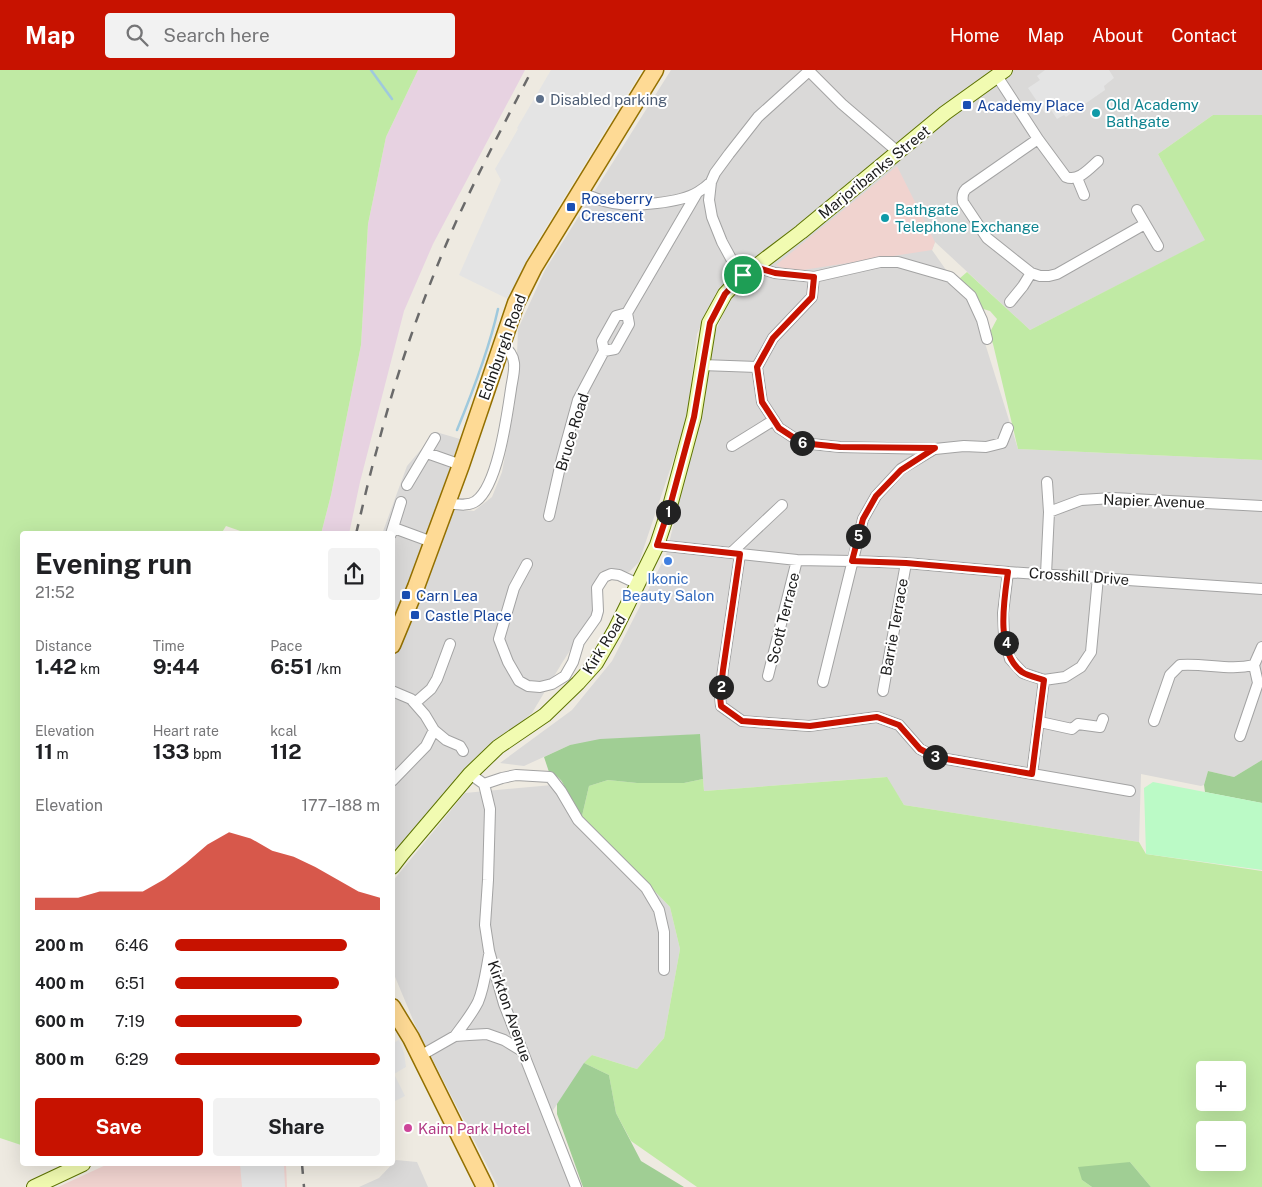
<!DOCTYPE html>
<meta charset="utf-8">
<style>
body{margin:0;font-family:"Public Sans",sans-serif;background:#f2f2f2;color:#202124;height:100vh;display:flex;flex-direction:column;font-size:19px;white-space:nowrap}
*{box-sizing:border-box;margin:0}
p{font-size:16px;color:#757577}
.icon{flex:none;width:28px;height:28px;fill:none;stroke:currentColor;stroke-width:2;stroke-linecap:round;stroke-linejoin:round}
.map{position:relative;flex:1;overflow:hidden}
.side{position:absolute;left:20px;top:461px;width:375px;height:635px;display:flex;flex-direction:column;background:#fff;border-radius:5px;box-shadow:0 5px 20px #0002}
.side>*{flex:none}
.tools{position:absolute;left:1196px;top:991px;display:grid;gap:10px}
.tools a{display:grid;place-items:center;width:50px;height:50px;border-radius:5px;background:#fff;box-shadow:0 5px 20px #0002;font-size:25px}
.pin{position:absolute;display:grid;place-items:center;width:42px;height:42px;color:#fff;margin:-21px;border:2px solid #fff;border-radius:50%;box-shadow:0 1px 5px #0007}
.km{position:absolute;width:25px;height:25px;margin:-12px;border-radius:50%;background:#222;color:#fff;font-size:14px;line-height:25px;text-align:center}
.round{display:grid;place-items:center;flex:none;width:52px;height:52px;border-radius:5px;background:#f2f2f2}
.summary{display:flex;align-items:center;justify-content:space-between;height:85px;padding:0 15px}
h1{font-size:28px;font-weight:700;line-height:38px}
.stats{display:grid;grid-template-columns:repeat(3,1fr);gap:8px;height:85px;padding:5px 15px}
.stats div{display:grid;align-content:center}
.stats b{font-size:21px;font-weight:700}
.stats small{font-size:14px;font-weight:400}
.stats p{font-size:14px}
.chart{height:140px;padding:10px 15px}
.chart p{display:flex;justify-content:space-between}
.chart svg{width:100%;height:90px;margin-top:5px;fill:#c71200;opacity:.7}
.primary-button{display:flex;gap:10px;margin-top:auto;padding:10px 15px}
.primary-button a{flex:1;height:58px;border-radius:5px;background:#c71200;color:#fff;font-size:20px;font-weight:700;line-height:58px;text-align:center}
.primary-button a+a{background:#f2f2f2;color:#202124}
ul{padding:0 15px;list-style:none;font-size:16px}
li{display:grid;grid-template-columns:80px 60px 1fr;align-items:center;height:38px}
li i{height:12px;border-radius:6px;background:#c71200}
header{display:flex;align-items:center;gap:30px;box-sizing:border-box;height:70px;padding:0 25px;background:#c71200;color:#fff}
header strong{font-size:24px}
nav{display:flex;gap:28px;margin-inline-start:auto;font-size:18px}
.search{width:350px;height:45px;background:#f2f2f2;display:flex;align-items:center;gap:12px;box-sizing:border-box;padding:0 18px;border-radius:5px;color:#757577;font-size:19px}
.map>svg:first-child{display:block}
</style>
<header>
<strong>Map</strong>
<div class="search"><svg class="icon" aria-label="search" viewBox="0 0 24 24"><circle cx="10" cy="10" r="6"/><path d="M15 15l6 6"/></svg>Search here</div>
<nav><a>Home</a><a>Map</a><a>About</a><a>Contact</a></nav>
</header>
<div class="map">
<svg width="1262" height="1117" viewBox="0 0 1262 1117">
<rect width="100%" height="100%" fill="#eeeae1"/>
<path fill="#dad9d8" d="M 671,0 L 1262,0 L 1262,45 L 1213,45 L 1158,84 L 1206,170 L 1030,260 L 935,172 L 932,180 L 975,241 L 1018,379 L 1262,390 L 1262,690 L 1234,707 L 1208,701 L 1204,715 L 1201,716 L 1141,704 L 1139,772 L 904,735 L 886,707 L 704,721 L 699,664 L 570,675 L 524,696 L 500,693 L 572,640 L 612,591 L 666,485 L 701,344 L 715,263 L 728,232 L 716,223 L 697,264 L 687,349 L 639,492 L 629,502 L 601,501 L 592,521 L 594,543 L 562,593 L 532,643 L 462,701 L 395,782 L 393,783 L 392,464 L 382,464 L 407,396 L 436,362 L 460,369 L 436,438 L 474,441 L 492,427 L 502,402 L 515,333 L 518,259 L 545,200 Z
M 552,715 L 670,837 L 680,879 L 664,968 L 637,999 L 592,985 L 546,1050 L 572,1117 L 498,1117 L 416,957 L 393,902 L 392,812 L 465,723 Z
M 396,1090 L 417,1092 L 428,1117 L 359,1117 L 379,1108 Z"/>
<path fill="#f0d3cf" d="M 897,96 L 935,172 L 932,180 L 790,202 L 776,195 Z
M 108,1094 L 286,1094 L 287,1117 L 58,1117 Z"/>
<path fill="#e7d2e1" d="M 418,0 L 525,0 L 433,174 L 404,241 L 360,412 L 349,464 L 321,464 L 331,425 L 361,275 L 368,154 L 386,67 Z"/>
<path fill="#c0eaa4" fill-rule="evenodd" d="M 0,0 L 418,0 L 386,67 L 368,154 L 361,275 L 331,425 L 321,464 L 249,464 L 226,456 L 221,464 L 22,464 L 22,1075 L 21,1075 L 0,1068 Z
M 1213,45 L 1262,45 L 1262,390 L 1018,379 L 993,274 L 989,264 L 997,249 L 990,241 L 980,238 L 959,209 L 967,202 L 1030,260 L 1205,170 L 1158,84 Z
M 887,707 L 904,735 L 1139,772 L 1146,784 L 1262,801 L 1262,1117 L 1151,1117 L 1130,1092 L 1082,1110 L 1092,1117 L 697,1117 L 631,1071 L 616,1043 L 609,1005 L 584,993 L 592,985 L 637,999 L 664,968 L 680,879 L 670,837 L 582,746 L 589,716 L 608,710 L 637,713 L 684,713 L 703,709 L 704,721 ZM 1205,1000 L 1238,1000 L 1238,1032 L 1205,1032 ZM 1205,1060 L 1238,1060 L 1238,1092 L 1205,1092 Z"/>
<path fill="#a0ce94" d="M 700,664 L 703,709 L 684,713 L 637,713 L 608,710 L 589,716 L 582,746 C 579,743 575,740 573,737 C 563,723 569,710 549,702 L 544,687 L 570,675 L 600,669 Z
M 1262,690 L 1262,733 L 1205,722 L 1204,715 L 1208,701 L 1234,707 Z
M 584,993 L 609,1005 L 616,1043 L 641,1091 L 684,1117 L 583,1117 L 557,1044 L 557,1034 Z
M 1130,1092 L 1151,1117 L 1092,1117 L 1082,1110 L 1078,1097 Z"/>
<path fill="#bbfac6" d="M 1153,712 L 1262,733 L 1262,800 L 1146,784 L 1144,718 Z"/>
<path fill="#e4e4e4" d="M 551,0 L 642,0 L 535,175 L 508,229 L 459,205 L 501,110 L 495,99 L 518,59 L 517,58 Z
M 1045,0 L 1109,0 L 1114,8 L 1104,16 L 1105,20 L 1066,47 L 1064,45 L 1057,49 L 1051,40 L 1045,43 L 1028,18 L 1040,10 L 1037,6 Z
M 394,965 L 395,972 L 399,970 L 404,983 L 406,997 L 394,1004 L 405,1026 L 393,1032 L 392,966 Z
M 240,1094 L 284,1094 L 285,1117 L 242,1117 Z"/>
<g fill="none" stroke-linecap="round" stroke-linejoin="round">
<path stroke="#9fc9dd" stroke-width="2.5" d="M 371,0 L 392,29
M 457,360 C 473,321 489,280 498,239"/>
<defs>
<path id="street" d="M 808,0 L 842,34 L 898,82
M 997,6 L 1038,69 L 1066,107 C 1078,112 1089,99 1098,91
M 1038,69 L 966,119 C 962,123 962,127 963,132 L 987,168 L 1031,203 L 1040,206 L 1049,206 L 1057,204 L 1145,154
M 1077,108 L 1084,125
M 580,122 C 591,127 601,131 613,133 C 634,137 680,133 698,122 C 703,119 707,116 711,112
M 1137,140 L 1158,176
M 755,197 L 775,203 L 814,207 L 880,192 L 898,192 L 950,207 L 971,226 L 982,250 L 987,269
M 743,205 L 734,194 L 722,172 L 712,147 L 709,130 L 711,112 L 715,103 L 729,84 L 758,47 L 810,0
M 1010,232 L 1023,216 L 1031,203
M 604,281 L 602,271 L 616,246 L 627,243
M 702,295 L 757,297 L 762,332 L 779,358 L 802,373 L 840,377 L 935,379 L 964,376 L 986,377 L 1002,373 L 1008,358
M 757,297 L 773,268 L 812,227 L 814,207
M 732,376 L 774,350
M 427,383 L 461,395
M 407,415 L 435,368
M 447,433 C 456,434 468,437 476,431 C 498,415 507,345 511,319 C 512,311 515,301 514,293 C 513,284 508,280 502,274
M 1049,442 L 1081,430 L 1113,428 L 1262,436
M 549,446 L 562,388 L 578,330 L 604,281 L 615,279 L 629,254 L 627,243 L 697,123
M 394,458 L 432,472
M 391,464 L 401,432
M 657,475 L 797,490 L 852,491 L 906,493 L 1008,502 L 1262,519
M 731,483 L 782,435
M 740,484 L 723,600 L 720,626 L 721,636 L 742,651 L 809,656 L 877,647 L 899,655 L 920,679 L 935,687 L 1130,721
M 527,494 L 514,518 L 499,569 L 508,592 L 519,611 L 528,616 L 540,617 L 552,614 L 565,606 L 573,592 L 579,572 L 596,548 L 598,541 L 597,518 L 604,507 L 611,504 L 619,505 L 638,514
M 1008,502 L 1003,543 L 1004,565 L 1010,589 L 1023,603 L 1044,610 L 1065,607 L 1081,597 L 1091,582 L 1098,507
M 1046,504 L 1049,442 L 1047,412
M 768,606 L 797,490
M 823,612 L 863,449 L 876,426 L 901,399 L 934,379
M 392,621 L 411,629 L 425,645 L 434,660 L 446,670 L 460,676 L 463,681
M 883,621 L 906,493
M 415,633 L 431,619 L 437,609 L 450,574
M 1154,651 L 1170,605 L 1180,595 C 1205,593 1230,601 1254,595 L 1262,577
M 1040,652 L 1072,659 L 1078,654 L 1100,657 L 1103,649
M 1240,666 L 1258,613 L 1254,595
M 470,704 L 484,714 L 490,739 L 488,810 L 485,855 L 489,881 L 504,934 L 576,1117
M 1032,704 L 1044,610
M 392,711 L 426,676 L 434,660
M 484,714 L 502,708 L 516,705 L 550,707 L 561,721 L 578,750 L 646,818 L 659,840 L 664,862 L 664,900
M 455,966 C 463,955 472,944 478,932 C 484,918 486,901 489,885
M 420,986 L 455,966 L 469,965 L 487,964 L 504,970 L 522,981"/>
<path id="secondary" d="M 392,797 L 402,784 L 470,704 L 498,677 L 545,645 L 578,613 L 596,593 L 615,560 L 657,475 L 670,436 L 694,347 L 709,253 L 725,224 L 743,205 L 755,197 L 801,162 L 945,43 L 1005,0
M 34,1117 L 83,1094"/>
<path id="primary" d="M 392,575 L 416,517 L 461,395 L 516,233 L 534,197 L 655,0
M 392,937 L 411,968 L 485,1117"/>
</defs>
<use href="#street" stroke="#a3a3a3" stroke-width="12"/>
<use href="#secondary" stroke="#5d7302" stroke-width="16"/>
<use href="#primary" stroke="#937000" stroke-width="19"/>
<use href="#street" stroke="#fff" stroke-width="10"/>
<use href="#secondary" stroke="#f1fbb1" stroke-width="14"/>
<use href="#primary" stroke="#feda95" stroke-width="16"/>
<path stroke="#6a6a6a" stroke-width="2.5" stroke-dasharray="10 10" stroke-linecap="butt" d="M 356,464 C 363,435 369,407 377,379 C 395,308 419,238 448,170 C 473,112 503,56 532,0
M 302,1094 L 304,1117"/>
</g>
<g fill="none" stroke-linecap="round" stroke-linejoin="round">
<defs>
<path id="route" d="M 755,197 L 775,203 L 814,207 L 812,227 L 773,268 L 757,297 L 762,332 L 779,358 L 802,373 L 840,377 L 935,378 L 901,400 L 876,426 L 863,449 L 852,491 L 906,493 L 1008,502 C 1004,530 995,582 1022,602 C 1028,606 1038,608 1044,610 L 1032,704 L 935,687 L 920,679 L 899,655 L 877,647 L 810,656 L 742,651 L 721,636 L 720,626 L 723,600 L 740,484 L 657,475 L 670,436 L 694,347 L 710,253 L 725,224 L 743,205 Z"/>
</defs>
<use href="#route" stroke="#fff" stroke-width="10"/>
<use href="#route" stroke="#c71200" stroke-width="6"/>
</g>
<circle fill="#5c6f8a" stroke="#fff" stroke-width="2" cx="540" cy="29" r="5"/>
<g fill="#1a4fb4" stroke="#fff" stroke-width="2">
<rect x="962" y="30" width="10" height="10" rx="2.5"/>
<rect x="566" y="132" width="10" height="10" rx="2.5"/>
<rect x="401" y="520" width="10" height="10" rx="2.5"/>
<rect x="410" y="540" width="10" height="10" rx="2.5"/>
</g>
<g fill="#0f9aa8" stroke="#fff" stroke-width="2">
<circle cx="1096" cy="43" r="5"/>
<circle cx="885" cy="148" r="5"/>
</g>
<circle fill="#3f7fe0" stroke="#fff" stroke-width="2" cx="668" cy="491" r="5"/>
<circle fill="#d1479c" stroke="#fff" stroke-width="2" cx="408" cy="1058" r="5"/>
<g text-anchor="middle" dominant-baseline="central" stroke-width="4" stroke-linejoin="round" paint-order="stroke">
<g font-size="15" fill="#4e5e75" stroke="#fff" text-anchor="start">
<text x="550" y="29">Disabled parking</text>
</g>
<g font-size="15" fill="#0d838f" stroke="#fff" text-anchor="start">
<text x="1106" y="34">Old Academy<tspan x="1106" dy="17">Bathgate</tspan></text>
<text x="895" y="139">Bathgate<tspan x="895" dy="17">Telephone Exchange</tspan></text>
</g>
<g font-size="15" fill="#164399" stroke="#fff" text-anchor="start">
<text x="977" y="35">Academy Place</text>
<text x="581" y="128">Roseberry<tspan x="581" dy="17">Crescent</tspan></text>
<text x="416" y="525">Carn Lea</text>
<text x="425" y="545">Castle Place</text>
</g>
<g font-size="15" fill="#1c1c1c" stroke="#fff">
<text transform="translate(874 102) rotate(-39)">Marjoribanks Street</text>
<text transform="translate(502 277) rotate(-70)">Edinburgh Road</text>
<text transform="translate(572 362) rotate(-73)">Bruce Road</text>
<text transform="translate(1154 431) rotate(2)">Napier Avenue</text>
<text transform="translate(1079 506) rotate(4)">Crosshill Drive</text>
<text transform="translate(783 548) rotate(-76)">Scott Terrace</text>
<text transform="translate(894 557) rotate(-80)">Barrie Terrace</text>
<text transform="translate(604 574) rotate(-58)">Kirk Road</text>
<text transform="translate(510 941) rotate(71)">Kirkton Avenue</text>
</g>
<g font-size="15" fill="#366cbe" stroke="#fff">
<text x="668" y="508">Ikonic<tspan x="668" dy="17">Beauty Salon</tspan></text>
</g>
<g font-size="15" fill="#b23c85" stroke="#fff" text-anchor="start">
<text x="418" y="1058">Kaim Park Hotel</text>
</g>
</g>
</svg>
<div class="tools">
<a>+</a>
<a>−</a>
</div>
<div class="pin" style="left:743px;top:205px;background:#1e9e55"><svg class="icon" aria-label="arrive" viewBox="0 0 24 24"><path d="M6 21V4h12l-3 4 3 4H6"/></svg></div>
<b class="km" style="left:668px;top:442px">1</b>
<b class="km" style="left:721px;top:617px">2</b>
<b class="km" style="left:935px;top:687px">3</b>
<b class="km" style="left:1006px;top:573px">4</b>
<b class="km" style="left:858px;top:466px">5</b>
<b class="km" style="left:802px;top:373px">6</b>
<section class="side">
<div class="summary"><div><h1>Evening run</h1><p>21:52</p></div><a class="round"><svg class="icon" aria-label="share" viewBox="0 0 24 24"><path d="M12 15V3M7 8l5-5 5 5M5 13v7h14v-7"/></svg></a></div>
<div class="stats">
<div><p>Distance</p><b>1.42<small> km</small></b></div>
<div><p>Time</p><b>9:44</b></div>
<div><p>Pace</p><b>6:51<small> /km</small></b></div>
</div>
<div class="stats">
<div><p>Elevation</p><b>11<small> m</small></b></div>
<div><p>Heart rate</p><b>133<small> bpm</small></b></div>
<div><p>kcal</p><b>112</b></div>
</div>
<div class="chart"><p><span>Elevation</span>177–188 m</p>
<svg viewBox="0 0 160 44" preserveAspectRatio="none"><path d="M0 44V38L10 38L20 38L30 35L40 35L50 35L60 29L70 21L80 12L90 6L100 9L110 15L120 18L130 23L140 29L150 35L160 38V44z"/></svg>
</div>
<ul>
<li><b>200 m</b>6:46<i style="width:84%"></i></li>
<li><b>400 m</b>6:51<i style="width:80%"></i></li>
<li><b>600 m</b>7:19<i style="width:62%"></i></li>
<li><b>800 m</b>6:29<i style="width:100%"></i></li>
</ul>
<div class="primary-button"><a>Save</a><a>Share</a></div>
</section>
</div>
